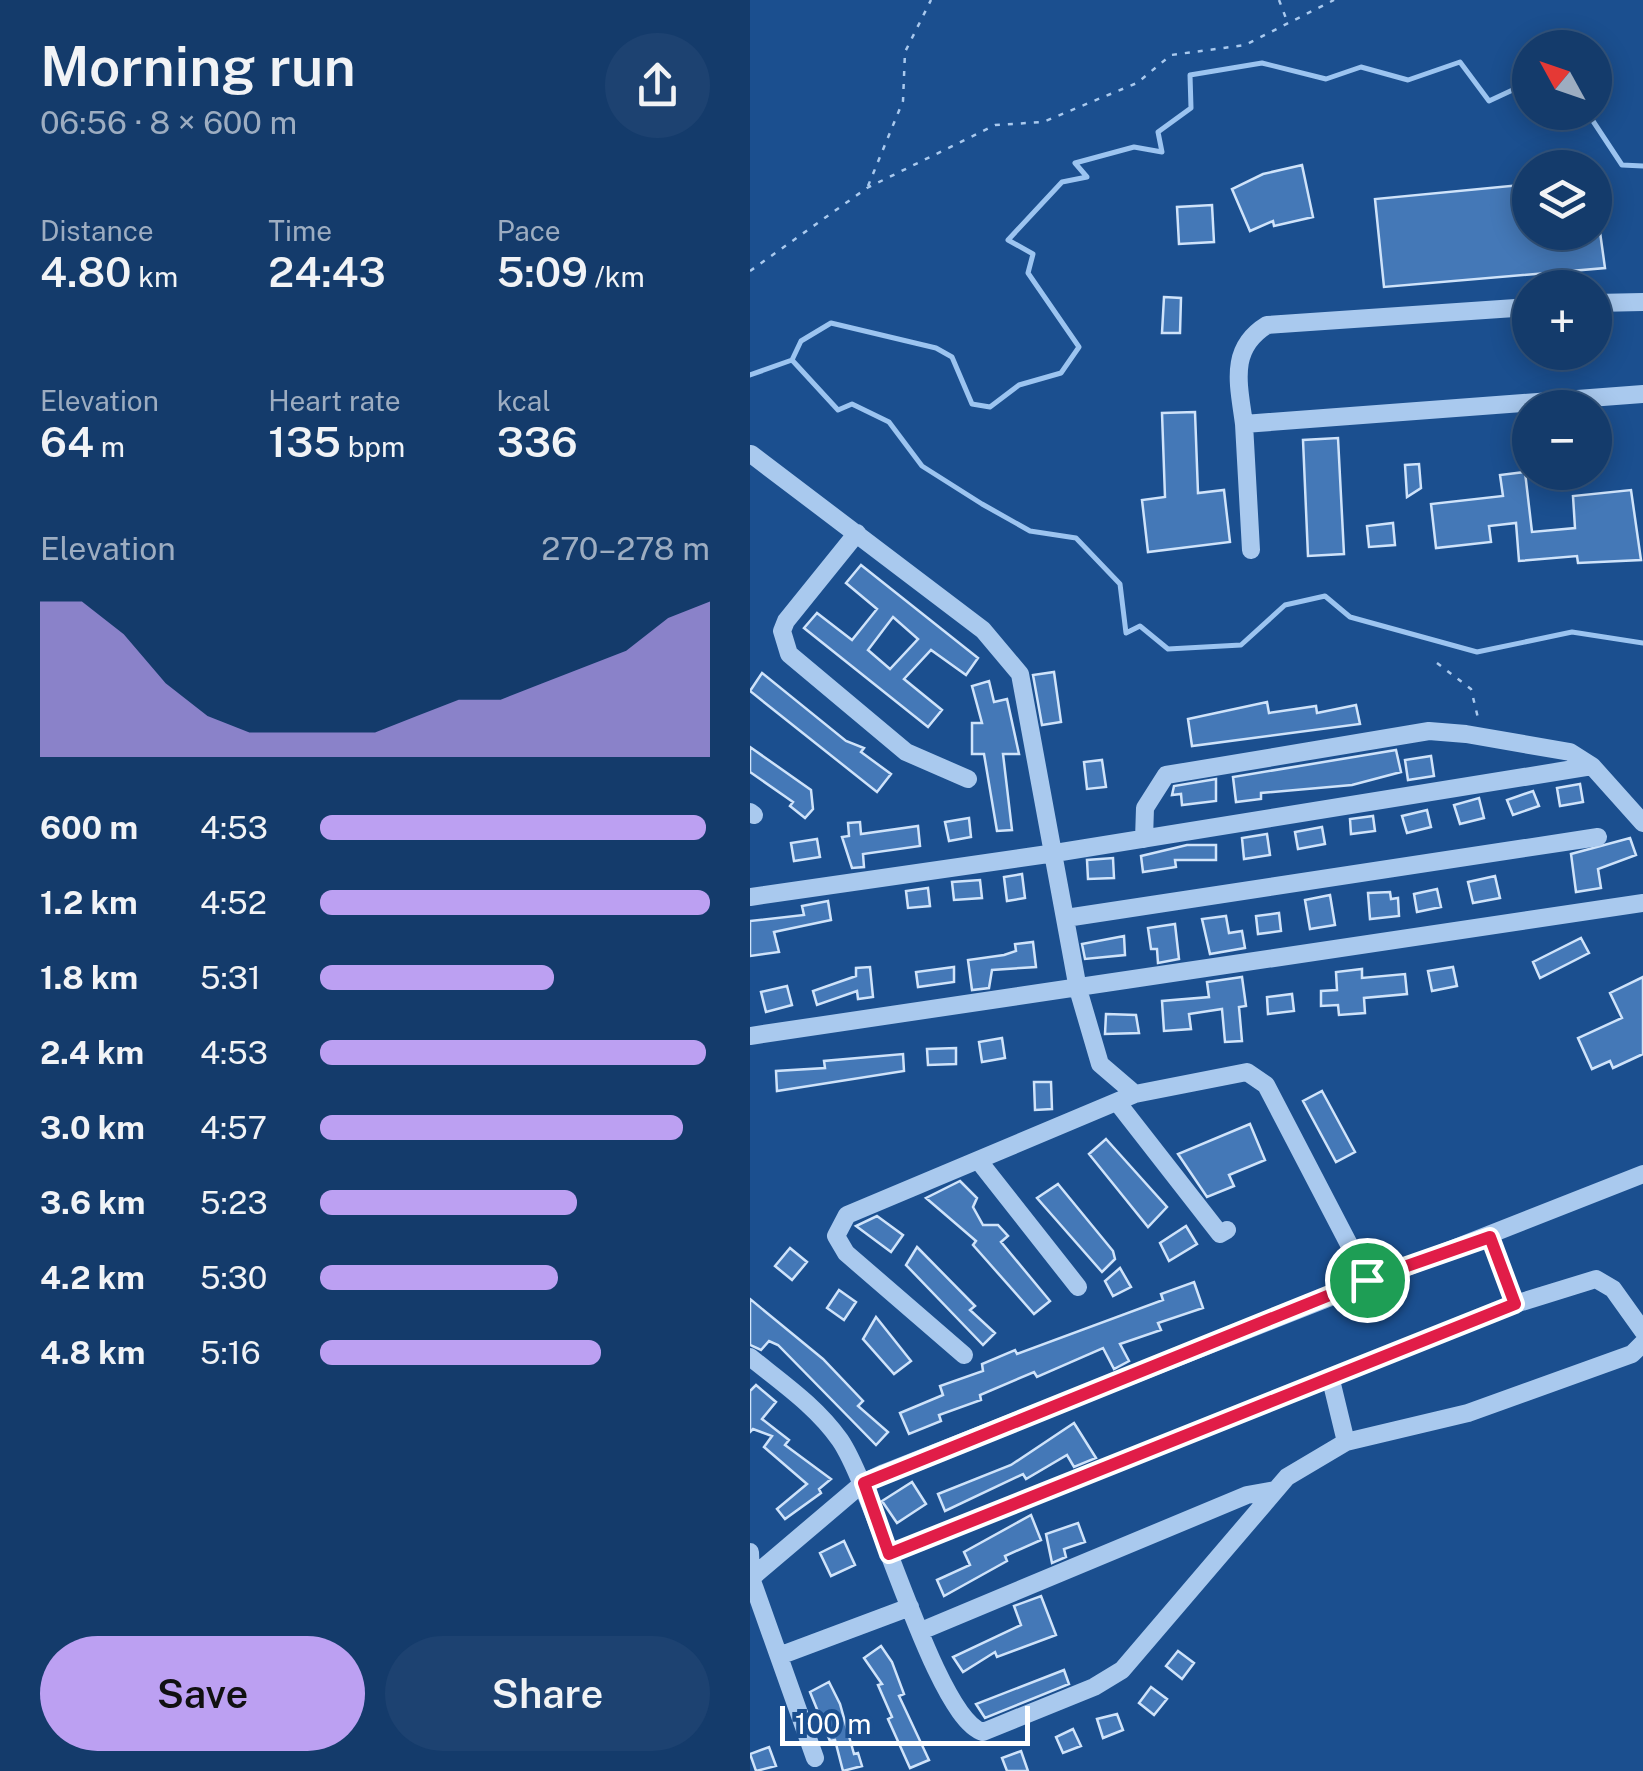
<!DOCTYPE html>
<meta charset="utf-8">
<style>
body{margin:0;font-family:"Public Sans",sans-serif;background:#1d4271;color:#f1f3f6;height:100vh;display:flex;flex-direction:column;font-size:38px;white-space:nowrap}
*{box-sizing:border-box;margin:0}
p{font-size:32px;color:#9dadc1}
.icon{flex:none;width:55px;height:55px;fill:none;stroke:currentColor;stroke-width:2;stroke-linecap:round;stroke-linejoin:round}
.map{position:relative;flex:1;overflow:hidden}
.sheet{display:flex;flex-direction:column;background:#143b6b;width:750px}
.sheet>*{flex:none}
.needle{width:65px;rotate:310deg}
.fabs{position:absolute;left:762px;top:30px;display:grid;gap:20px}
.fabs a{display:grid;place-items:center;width:100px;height:100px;border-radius:50%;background:#143b6b;box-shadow:0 5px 25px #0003,0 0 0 2px #33557e;font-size:50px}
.scale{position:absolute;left:30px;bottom:25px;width:250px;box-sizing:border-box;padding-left:10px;border:5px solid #fff;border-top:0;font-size:28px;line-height:35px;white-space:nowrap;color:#fff;-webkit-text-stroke:8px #1b4f8f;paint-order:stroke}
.pin{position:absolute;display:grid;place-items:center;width:85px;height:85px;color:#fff;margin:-42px;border:5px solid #fff;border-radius:50%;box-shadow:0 2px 10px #0007}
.round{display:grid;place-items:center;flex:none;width:105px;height:105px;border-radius:52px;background:#1d4271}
.overview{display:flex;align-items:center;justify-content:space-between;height:170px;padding:0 40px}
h1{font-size:55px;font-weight:600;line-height:75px}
.metrics{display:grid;grid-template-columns:repeat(3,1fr);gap:15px;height:170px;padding:10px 40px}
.metrics div{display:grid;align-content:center}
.metrics b{font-size:42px;font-weight:600}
.metrics small{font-size:28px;font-weight:400}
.metrics p{font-size:28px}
.chart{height:280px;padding:20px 40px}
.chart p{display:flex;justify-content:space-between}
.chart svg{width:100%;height:180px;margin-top:10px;fill:#bca0f2;opacity:.7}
.action{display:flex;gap:20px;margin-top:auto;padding:20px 40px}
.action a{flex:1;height:115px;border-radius:60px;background:#bca0f2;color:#111;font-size:40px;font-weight:600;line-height:115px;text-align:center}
.action a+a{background:#1d4271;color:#f1f3f6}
ul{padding:0 40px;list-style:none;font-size:32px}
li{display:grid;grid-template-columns:160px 120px 1fr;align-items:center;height:75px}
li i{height:25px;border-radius:12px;background:#bca0f2}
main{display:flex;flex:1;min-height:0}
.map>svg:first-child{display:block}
</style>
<main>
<section class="sheet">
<div class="overview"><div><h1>Morning run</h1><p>06:56 · 8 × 600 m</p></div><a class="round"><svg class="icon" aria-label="share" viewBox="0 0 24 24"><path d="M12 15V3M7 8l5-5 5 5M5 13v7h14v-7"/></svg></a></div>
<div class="metrics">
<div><p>Distance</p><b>4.80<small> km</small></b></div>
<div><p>Time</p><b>24:43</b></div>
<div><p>Pace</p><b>5:09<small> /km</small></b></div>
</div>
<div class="metrics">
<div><p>Elevation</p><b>64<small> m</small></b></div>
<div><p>Heart rate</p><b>135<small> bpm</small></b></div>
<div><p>kcal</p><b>336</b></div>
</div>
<div class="chart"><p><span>Elevation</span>270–278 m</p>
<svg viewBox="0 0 160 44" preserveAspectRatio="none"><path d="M0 44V6L10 6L20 14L30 26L40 34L50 38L60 38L70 38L80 38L90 34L100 30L110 30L120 26L130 22L140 18L150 10L160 6V44z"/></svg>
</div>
<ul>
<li><b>600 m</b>4:53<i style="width:99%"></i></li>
<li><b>1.2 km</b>4:52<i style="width:100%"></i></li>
<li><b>1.8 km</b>5:31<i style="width:60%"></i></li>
<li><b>2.4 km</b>4:53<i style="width:99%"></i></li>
<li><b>3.0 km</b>4:57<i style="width:93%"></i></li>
<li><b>3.6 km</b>5:23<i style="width:66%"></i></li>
<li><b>4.2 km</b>5:30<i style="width:61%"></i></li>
<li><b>4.8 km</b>5:16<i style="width:72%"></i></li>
</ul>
<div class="action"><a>Save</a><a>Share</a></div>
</section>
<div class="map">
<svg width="893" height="1771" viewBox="0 0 893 1771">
<rect width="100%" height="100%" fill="#1b4f8f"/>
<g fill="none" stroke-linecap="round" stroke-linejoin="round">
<path stroke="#9cc4f0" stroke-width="5" d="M 837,112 L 872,165 L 893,166
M 42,360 L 51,341 L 81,323 L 186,348 L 202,357 L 222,404 L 240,407 L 269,385 L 311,373 L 329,347 L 278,273 L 283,254 L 258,240 L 312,182 L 337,177 L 325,163 L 384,147 L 412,152 L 408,132 L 441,108 L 440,75 L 512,63 L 576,79 L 611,67 L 658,80 L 710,62 L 739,101 L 780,82
M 0,375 L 42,360 L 88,410 L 102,404 L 139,422 L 172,466 L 232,504 L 280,531 L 326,538 L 370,584 L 376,633 L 390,626 L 418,649 L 491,645 L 535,605 L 575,596 L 600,617 L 727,652 L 822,632 L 893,643"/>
</g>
<path fill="#4478b7" stroke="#cfe3fa" stroke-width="2.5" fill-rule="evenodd" d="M 552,165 L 563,217 L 524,226 L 523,221 L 500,231 L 482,189 L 513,174 Z
M 780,184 L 780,232 L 850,232 L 855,268 L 634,287 L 625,199 Z
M 462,205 L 464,242 L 429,244 L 427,207 Z
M 414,297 L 431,298 L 430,333 L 412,333 Z
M 445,412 L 448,493 L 474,490 L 480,542 L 398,552 L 392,500 L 415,497 L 412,413 Z
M 588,438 L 594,554 L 558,556 L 553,440 Z
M 669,464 L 671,488 L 657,497 L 655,465 Z
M 775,472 L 782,532 L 825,528 L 823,496 L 881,490 L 891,560 L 828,563 L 827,556 L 769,561 L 766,523 L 739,526 L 741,542 L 686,548 L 681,504 L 753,496 L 750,475 Z
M 643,523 L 645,545 L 619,547 L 617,526 Z
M 111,565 L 228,658 L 216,675 L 181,650 L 154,679 L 192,710 L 178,727 L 54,628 L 67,613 L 102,640 L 127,609 L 96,583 ZM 143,617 L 168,639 L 140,669 L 118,650 Z
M 304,672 L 311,722 L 292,725 L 283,675 Z
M 12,673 L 96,741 L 114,748 L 111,752 L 141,774 L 127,792 L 0,691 Z
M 239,681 L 244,702 L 257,699 L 269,754 L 253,754 L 262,830 L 247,831 L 234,754 L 222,754 L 222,723 L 232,723 L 222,686 Z
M 517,702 L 519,713 L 566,706 L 567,713 L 606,705 L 610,724 L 442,746 L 438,719 Z
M 0,747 L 61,790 L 63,809 L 55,818 L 40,806 L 43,802 L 0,772 Z
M 646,750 L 651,772 L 602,785 L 511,793 L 511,799 L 486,802 L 483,777 Z
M 681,756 L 684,776 L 658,780 L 655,760 Z
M 352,760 L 356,787 L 337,789 L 334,762 Z
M 466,779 L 466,801 L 432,805 L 431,794 L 422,795 L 424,786 Z
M 830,784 L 833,802 L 810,806 L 807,788 Z
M 783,791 L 789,806 L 763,815 L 757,800 Z
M 729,798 L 734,818 L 710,824 L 704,805 Z
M 677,810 L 681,827 L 657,833 L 652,816 Z
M 623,816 L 625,831 L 601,834 L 600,819 Z
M 219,818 L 221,837 L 199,841 L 195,822 Z
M 110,822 L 111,834 L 168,826 L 170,846 L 113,854 L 114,867 L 102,868 L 92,837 L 99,836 L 98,823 Z
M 572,827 L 575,844 L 548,849 L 545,832 Z
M 517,834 L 520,855 L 494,859 L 492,838 Z
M 880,838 L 886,855 L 848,869 L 851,888 L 826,892 L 821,854 Z
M 67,839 L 70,857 L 44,861 L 41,843 Z
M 437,845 L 466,845 L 466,860 L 425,860 L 426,867 L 393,872 L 391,856 Z
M 363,858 L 364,878 L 338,879 L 337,860 Z
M 272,874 L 275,898 L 257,901 L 254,877 Z
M 745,876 L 750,898 L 723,903 L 718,882 Z
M 230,880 L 232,898 L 204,900 L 202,882 Z
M 178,888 L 180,906 L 158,908 L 156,891 Z
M 687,889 L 691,907 L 667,912 L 664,894 Z
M 640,892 L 641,899 L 648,898 L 649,916 L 620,919 L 618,893 Z
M 580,895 L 585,925 L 560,929 L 555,900 Z
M 78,901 L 81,920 L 24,932 L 29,952 L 0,956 L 0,921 L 54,915 L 52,906 Z
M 529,913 L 531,931 L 508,934 L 506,916 Z
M 476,916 L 479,933 L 492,931 L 495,948 L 460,954 L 452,919 Z
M 425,924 L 429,959 L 408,963 L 407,949 L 401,949 L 398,928 Z
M 374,936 L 375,955 L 335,959 L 332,944 Z
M 831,938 L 839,953 L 790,978 L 783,962 Z
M 283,942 L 286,967 L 242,970 L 239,988 L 222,990 L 218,960 L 254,955 L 266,951 L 265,944 Z
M 120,967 L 123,997 L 108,999 L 107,991 L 67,1005 L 63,991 L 106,976 L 106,968 Z
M 204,967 L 204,982 L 168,987 L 166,972 Z
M 703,967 L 707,986 L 682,991 L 678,971 Z
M 612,969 L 612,978 L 655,974 L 657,994 L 614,998 L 615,1013 L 589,1015 L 588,1005 L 571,1006 L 571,991 L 587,990 L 586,972 Z
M 492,977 L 496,1006 L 489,1007 L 492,1041 L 475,1042 L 472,1009 L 439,1014 L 441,1029 L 414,1031 L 412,1001 L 459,997 L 457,982 Z
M 893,977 L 893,1054 L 863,1068 L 860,1061 L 842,1069 L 828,1038 L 872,1018 L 860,993 Z
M 37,986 L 42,1005 L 16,1012 L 11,992 Z
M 542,994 L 544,1011 L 518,1014 L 517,997 Z
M 356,1014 L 386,1015 L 389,1033 L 355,1034 Z
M 252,1038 L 255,1058 L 232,1062 L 229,1042 Z
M 206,1048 L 206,1064 L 178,1065 L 177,1049 Z
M 153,1054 L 154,1071 L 27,1091 L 26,1071 L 75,1068 L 74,1061 Z
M 284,1082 L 301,1082 L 302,1109 L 285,1110 Z
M 572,1091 L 605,1152 L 586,1162 L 553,1101 Z
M 500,1124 L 515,1160 L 479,1175 L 484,1186 L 457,1197 L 428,1154 Z
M 356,1139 L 417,1207 L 398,1227 L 339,1154 Z
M 210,1181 L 227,1198 L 223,1207 L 233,1225 L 248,1225 L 258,1236 L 251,1242 L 300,1301 L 284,1314 L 223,1245 L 226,1241 L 176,1198 Z
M 308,1184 L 363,1251 L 365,1259 L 352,1272 L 287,1198 Z
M 127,1216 L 153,1235 L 141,1252 L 106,1226 Z
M 436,1226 L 447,1244 L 419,1261 L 410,1243 Z
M 167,1247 L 225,1306 L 220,1310 L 245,1333 L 233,1345 L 156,1265 Z
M 40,1248 L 57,1262 L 42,1280 L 25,1266 Z
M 370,1268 L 381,1287 L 363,1296 L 355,1281 Z
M 444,1282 L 453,1308 L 408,1323 L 411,1330 L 370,1344 L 379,1361 L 364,1369 L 353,1348 L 287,1377 L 284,1372 L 230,1395 L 231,1400 L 189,1415 L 191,1421 L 159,1434 L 150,1413 L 193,1395 L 190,1386 L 233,1371 L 232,1364 L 265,1350 L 267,1354 L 413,1300 L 411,1294 Z
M 89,1290 L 106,1302 L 94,1320 L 77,1308 Z
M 0,1299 L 73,1359 L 113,1401 L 108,1406 L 138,1432 L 126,1445 L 28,1345 L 19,1341 L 11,1350 L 0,1345 Z
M 126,1317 L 161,1361 L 144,1374 L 113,1339 Z
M 6,1385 L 26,1402 L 12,1419 L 39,1440 L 35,1445 L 81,1479 L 69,1489 L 71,1493 L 35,1519 L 27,1509 L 57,1484 L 14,1447 L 22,1436 L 3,1429 L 0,1432 L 0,1391 Z
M 324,1423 L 346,1458 L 324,1467 L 317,1455 L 276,1479 L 273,1474 L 195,1511 L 188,1494 L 261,1465 Z
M 162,1482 L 176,1504 L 147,1523 L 132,1501 Z
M 281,1515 L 291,1540 L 255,1556 L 257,1561 L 194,1596 L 187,1580 L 220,1565 L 214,1552 Z
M 328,1523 L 335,1542 L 314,1549 L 316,1557 L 302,1563 L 296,1534 Z
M 94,1541 L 105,1565 L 81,1576 L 70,1553 Z
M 291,1596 L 306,1635 L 247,1657 L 245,1652 L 213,1672 L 203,1657 L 271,1625 L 264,1606 Z
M 131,1646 L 142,1662 L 154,1694 L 149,1696 L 179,1760 L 160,1768 L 138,1719 L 142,1717 L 128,1685 L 132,1684 L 114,1658 Z
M 428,1651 L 444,1663 L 432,1679 L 416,1666 Z
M 314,1670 L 319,1684 L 235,1718 L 226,1704 Z
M 79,1682 L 90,1704 L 104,1754 L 108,1753 L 112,1766 L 93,1771 L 85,1740 L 80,1741 L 60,1692 Z
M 401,1687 L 417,1699 L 404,1715 L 389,1703 Z
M 367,1714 L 373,1730 L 353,1738 L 347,1719 Z
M 323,1729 L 331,1746 L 313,1753 L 306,1737 Z
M 19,1747 L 26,1766 L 6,1771 L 0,1754 Z
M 271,1751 L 278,1771 L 257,1771 L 252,1758 Z"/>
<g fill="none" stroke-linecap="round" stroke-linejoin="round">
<path stroke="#a9c9ee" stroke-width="2.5" stroke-dasharray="5 8" stroke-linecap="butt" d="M 529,0 L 537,21
M 118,186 L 153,101 L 155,52 L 181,0
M 0,271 L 117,188 L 245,125 L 293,122 L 387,83 L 421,55 L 495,45 L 584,0
M 687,663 L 721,689 L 728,718"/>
<path stroke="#a9c9ee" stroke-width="18" d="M 845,303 L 893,302
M 494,424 C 489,385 478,349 517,325 L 780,307
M 1,454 L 233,630 L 270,674 L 328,989 L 350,1064 L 385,1094
M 107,533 L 36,621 L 32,631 L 39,654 L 156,752 L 218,779
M 501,550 L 494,424 L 893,394
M 0,812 L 4,815
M 394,839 L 395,808 L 416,775 L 679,731 L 716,734 L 820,752 L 842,766 L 893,823
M 0,897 L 305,853 L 842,766
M 316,918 L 848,837
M 0,1036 L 893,903
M 367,1102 L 470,1234 L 477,1230
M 740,1237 L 765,1304
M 328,1287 L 228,1160 L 385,1094 L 497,1072 L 516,1085 L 617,1279
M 214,1355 L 96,1253 L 86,1236 L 97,1215 L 228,1160
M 0,1357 C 32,1383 66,1406 90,1440 C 125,1491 185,1718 233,1732 L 344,1687 L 372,1670 L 537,1477 L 596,1442 L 581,1380
M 596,1442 L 718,1413 L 882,1354 L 893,1343
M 0,1552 L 1,1578 L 65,1758
M 139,1554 L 765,1304 L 846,1279 L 863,1289 L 893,1331
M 0,1579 L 113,1483 L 134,1473 L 893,1174
M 171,1631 L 497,1495 L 525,1490
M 29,1656 L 160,1607"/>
</g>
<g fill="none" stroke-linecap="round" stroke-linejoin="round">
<defs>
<path id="route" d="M 740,1237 L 765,1304 L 139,1554 L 114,1483 L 617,1280 Z"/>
</defs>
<use href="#route" stroke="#fff" stroke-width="20"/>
<use href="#route" stroke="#e11d48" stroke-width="12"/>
</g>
</svg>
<div class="fabs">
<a><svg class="needle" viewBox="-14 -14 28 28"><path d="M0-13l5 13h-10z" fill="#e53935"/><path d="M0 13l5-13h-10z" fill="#9dadc1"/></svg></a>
<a><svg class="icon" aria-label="layers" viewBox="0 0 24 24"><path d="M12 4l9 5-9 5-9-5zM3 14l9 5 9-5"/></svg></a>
<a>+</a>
<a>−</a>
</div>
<div class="scale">100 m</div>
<div class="pin" style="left:617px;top:1280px;background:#1e9e55"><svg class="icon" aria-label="arrive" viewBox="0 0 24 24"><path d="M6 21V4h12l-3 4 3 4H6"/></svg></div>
</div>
</main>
